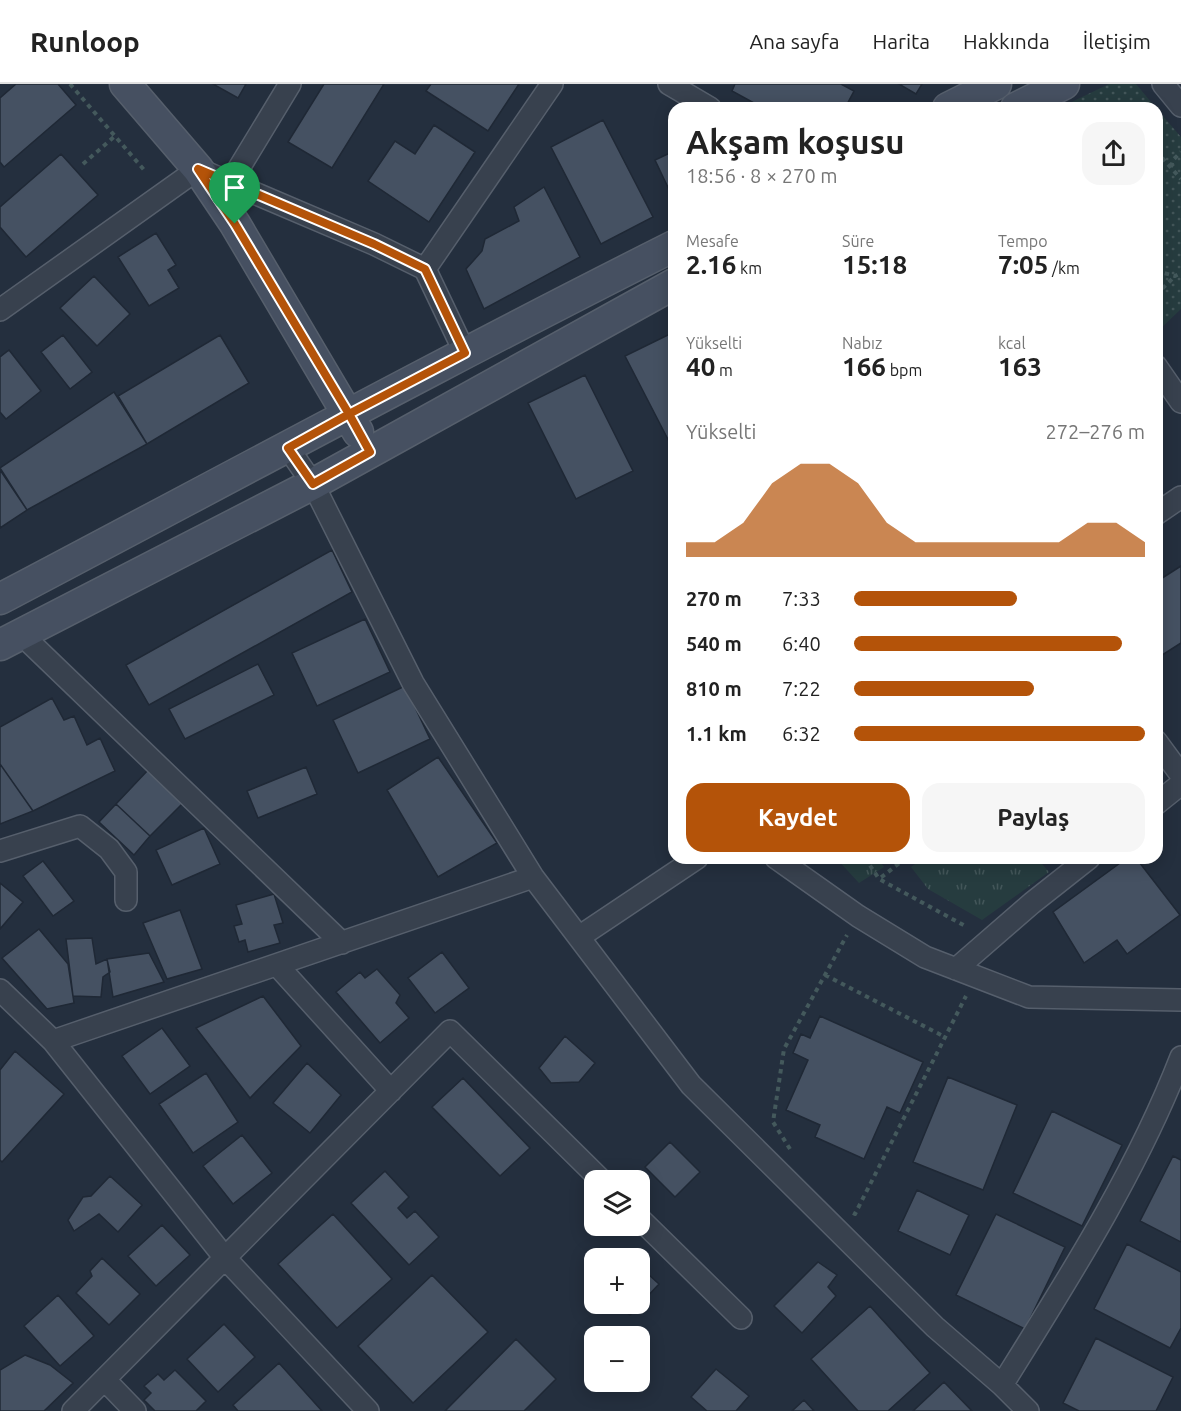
<!DOCTYPE html>
<html lang="tr">
<meta charset="utf-8">
<style>
body{margin:0;font-family:Ubuntu,sans-serif;background:#f6f6f6;color:#222;height:100vh;display:flex;flex-direction:column;font-size:22px;white-space:nowrap}
*{box-sizing:border-box;margin:0}
p{font-size:20px;color:#767676}
.icon{flex:none;width:33px;height:33px;fill:none;stroke:currentColor;stroke-width:2;stroke-linecap:round;stroke-linejoin:round}
.map{position:relative;flex:1;overflow:hidden}
.side{position:absolute;left:668px;top:18px;width:495px;height:762px;display:flex;flex-direction:column;background:#fff;border-radius:18px;box-shadow:0 3px 15px #0003}
.side>*{flex:none}
.controls{position:absolute;left:584px;top:1086px;display:grid;gap:12px}
.controls a{display:grid;place-items:center;width:66px;height:66px;border-radius:12px;background:#fff;box-shadow:0 3px 15px #0003;font-size:30px}
.pin{position:absolute;display:grid;place-items:center;width:51px;height:51px;color:#fff;margin:-62px -26px;border-radius:50% 50% 50% 0;rotate:-45deg;box-shadow:0 0 6px #0007}
.pin .icon{rotate:45deg}
.round{display:grid;place-items:center;flex:none;width:63px;height:63px;border-radius:18px;background:#f6f6f6}
.summary{display:flex;align-items:center;justify-content:space-between;height:102px;padding:0 18px}
h1{font-size:33px;font-weight:700;line-height:45px}
.stats{display:grid;grid-template-columns:repeat(3,1fr);gap:9px;height:102px;padding:6px 18px}
.stats div{display:grid;align-content:center}
.stats b{font-size:26px;font-weight:700}
.stats small{font-size:16px;font-weight:400}
.stats p{font-size:16px}
.chart{height:168px;padding:12px 18px}
.chart p{display:flex;justify-content:space-between}
.chart svg{width:100%;height:108px;margin-top:6px;fill:#b45309;opacity:.7}
.button{display:flex;gap:12px;margin-top:auto;padding:12px 18px}
.button a{flex:1;height:69px;border-radius:18px;background:#b45309;color:#fff;font-size:24px;font-weight:700;line-height:69px;text-align:center}
.button a+a{background:#f6f6f6;color:#222}
ul{padding:0 18px;list-style:none;font-size:20px}
li{display:grid;grid-template-columns:96px 72px 1fr;align-items:center;height:45px}
li i{height:15px;border-radius:8px;background:#b45309}
header{display:flex;align-items:center;gap:36px;box-sizing:border-box;height:84px;padding:0 30px;background:#fff;border-bottom:2px solid #e0e0e0}
header strong{font-size:28px}
nav{display:flex;gap:33px;margin-inline-start:auto;font-size:21px}
.map>svg:first-child{display:block}
</style>
<header>
<strong>Runloop</strong>
<nav><a>Ana sayfa</a><a>Harita</a><a>Hakkında</a><a>İletişim</a></nav>
</header>
<div class="map">
<svg width="1181" height="1327" viewBox="0 0 1181 1327">
<defs>
<pattern id="grass-tufts" width="24" height="20" patternUnits="userSpaceOnUse" patternTransform="scale(1.5)"><rect width="24" height="20" fill="#263c3f"/><path d="M3 7l-1-3M5 7V3M7 7l1-3M15 17l-1-3M17 17v-4M19 17l1-3" fill="none" stroke="#435659"/></pattern>
<pattern id="park-dots" width="8" height="8" patternUnits="userSpaceOnUse" patternTransform="scale(1.5)"><rect width="8" height="8" fill="#263c3f"/><path d="M2 2h.1M6 6h.1" fill="none" stroke="#435659" stroke-width="1.8" stroke-linecap="round"/></pattern>
</defs>
<rect width="100%" height="100%" fill="#242f3e"/>
<path fill="url(#grass-tufts)" d="M 836,774 L 878,774 L 884,783 L 859,799 Z
M 924,774 L 1037,774 L 1049,788 L 982,836 L 928,805 L 911,783 Z"/>
<path fill="url(#park-dots)" d="M 1109,0 L 1136,0 L 1156,24 L 1059,24 Z
M 1156,24 L 1181,53 L 1181,225 L 1157,248 Z"/>
<path fill="#455162" stroke="#1f2835" stroke-width="1.5" d="M 16,0 L 58,0 L 76,21 L 4,83 L 0,78 L 0,14 Z
M 213,0 L 246,0 L 238,14 Z
M 324,0 L 384,0 L 332,84 L 288,58 Z
M 431,0 L 519,0 L 488,47 L 426,7 Z
M 735,0 L 841,0 L 854,7 L 845,24 L 763,24 L 732,7 Z
M 899,0 L 922,0 L 916,10 Z
M 603,36 L 653,133 L 601,160 L 551,63 Z
M 434,41 L 475,68 L 429,138 L 368,97 L 395,57 L 415,70 Z
M 674,67 L 674,116 L 655,76 Z
M 61,70 L 98,111 L 26,173 L 0,143 L 0,123 Z
M 544,103 L 580,173 L 484,225 L 466,185 L 482,167 L 485,155 L 519,137 L 514,123 Z
M 156,149 L 176,181 L 168,186 L 179,204 L 149,222 L 118,173 Z
M 94,192 L 130,230 L 97,262 L 60,224 Z
M 674,248 L 674,367 L 625,272 Z
M 63,251 L 92,288 L 70,305 L 41,268 Z
M 220,251 L 249,299 L 147,360 L 118,312 Z
M 9,266 L 41,307 L 6,335 L 0,328 L 0,273 Z
M 585,291 L 633,387 L 576,415 L 528,319 Z
M 114,308 L 147,360 L 27,426 L 0,384 Z
M 0,386 L 27,426 L 0,444 Z
M 332,466 L 352,508 L 149,621 L 126,581 Z
M 1181,482 L 1181,559 L 1156,575 L 1156,498 Z
M 365,535 L 390,588 L 317,622 L 292,569 Z
M 258,580 L 274,611 L 185,655 L 169,625 Z
M 405,602 L 430,655 L 358,689 L 333,636 Z
M 52,614 L 64,636 L 74,632 L 87,661 L 100,654 L 115,687 L 33,727 L 0,680 L 0,643 Z
M 438,673 L 497,759 L 438,793 L 387,706 Z
M 0,680 L 33,727 L 0,740 Z
M 306,683 L 317,710 L 258,734 L 247,707 Z
M 149,685 L 184,718 L 150,752 L 116,720 Z
M 116,720 L 150,752 L 134,771 L 99,738 Z
M 204,744 L 220,780 L 172,801 L 156,766 Z
M 1127,774 L 1136,774 L 1180,831 L 1127,870 L 1117,856 L 1084,879 L 1053,828 Z
M 43,777 L 74,817 L 53,832 L 23,792 Z
M 0,799 L 23,818 L 0,845 Z
M 274,810 L 283,839 L 274,841 L 280,859 L 248,868 L 245,856 L 239,858 L 234,842 L 242,840 L 236,821 Z
M 180,826 L 202,885 L 167,895 L 143,839 Z
M 39,845 L 68,880 L 74,919 L 47,925 L 2,874 Z
M 92,854 L 96,880 L 107,875 L 110,888 L 103,893 L 101,913 L 73,912 L 66,855 Z
M 442,868 L 469,904 L 435,929 L 408,894 Z
M 149,869 L 164,898 L 113,913 L 107,875 Z
M 377,885 L 400,911 L 396,919 L 409,934 L 380,959 L 336,908 L 360,888 L 365,894 Z
M 263,912 L 301,962 L 250,1014 L 196,944 Z
M 820,932 L 923,978 L 900,1029 L 887,1023 L 864,1075 L 815,1053 L 820,1041 L 786,1026 L 808,976 L 793,969 L 801,950 L 810,954 Z
M 162,944 L 190,982 L 150,1010 L 122,972 Z
M 565,952 L 595,979 L 579,998 L 551,999 L 539,984 Z
M 15,967 L 64,1010 L 2,1078 L 0,1076 L 0,986 Z
M 307,979 L 341,1011 L 310,1049 L 273,1019 Z
M 206,989 L 238,1038 L 193,1069 L 159,1020 Z
M 948,993 L 1017,1021 L 983,1106 L 913,1078 Z
M 463,994 L 530,1064 L 500,1092 L 432,1023 Z
M 1052,1027 L 1122,1061 L 1082,1142 L 1013,1109 Z
M 242,1051 L 272,1089 L 233,1120 L 203,1082 Z
M 670,1058 L 700,1088 L 675,1113 L 645,1083 Z
M 1173,1072 L 1181,1076 L 1181,1158 L 1140,1137 Z
M 385,1087 L 409,1113 L 398,1124 L 407,1134 L 415,1127 L 439,1153 L 409,1181 L 351,1119 Z
M 110,1092 L 142,1121 L 118,1148 L 99,1130 L 74,1147 L 68,1136 L 83,1113 L 91,1112 Z
M 917,1106 L 969,1131 L 950,1171 L 898,1147 Z
M 333,1130 L 392,1195 L 337,1244 L 278,1180 Z
M 996,1130 L 1065,1163 L 1025,1245 L 956,1211 Z
M 162,1141 L 190,1171 L 156,1202 L 128,1172 Z
M 1127,1160 L 1181,1188 L 1181,1244 L 1170,1264 L 1094,1225 Z
M 102,1174 L 140,1210 L 109,1241 L 76,1209 L 92,1192 L 90,1187 Z
M 818,1178 L 837,1191 L 828,1203 L 836,1212 L 802,1249 L 774,1222 Z
M 639,1182 L 659,1200 L 630,1231 L 617,1220 L 639,1220 Z
M 432,1191 L 488,1248 L 413,1319 L 358,1262 Z
M 58,1211 L 94,1252 L 60,1282 L 24,1242 Z
M 870,1222 L 930,1289 L 888,1327 L 858,1327 L 811,1275 Z
M 224,1240 L 255,1273 L 218,1308 L 187,1275 Z
M 1096,1254 L 1173,1293 L 1156,1327 L 1079,1327 L 1063,1319 Z
M 516,1255 L 556,1295 L 524,1327 L 445,1327 Z
M 25,1271 L 50,1281 L 73,1299 L 44,1327 L 0,1327 L 0,1286 Z
M 279,1279 L 322,1327 L 238,1327 L 233,1321 Z
M 716,1285 L 749,1312 L 736,1327 L 707,1327 L 691,1313 Z
M 175,1286 L 206,1317 L 196,1327 L 155,1327 L 144,1316 L 151,1309 L 144,1302 L 158,1290 L 164,1296 Z
M 944,1298 L 972,1327 L 913,1327 Z
M 804,1316 L 814,1327 L 792,1327 Z"/>
<g fill="none" stroke-linecap="round" stroke-linejoin="round">
<defs>
<path id="street" d="M 669,0 L 710,24
M 1163,0 L 1181,22
M 230,99 L 290,0
M 425,185 L 552,0
M 0,226 L 198,85 L 374,160 L 425,185 L 465,269
M 1156,282 L 1181,318
M 288,364 L 313,400 L 413,599 L 533,793 L 691,1001 L 935,1243 L 1002,1301
M 1156,430 L 1181,413
M 21,550 L 342,859
M 1156,657 L 1181,691
M 1156,720 L 1181,700
M 0,767 L 80,742 L 109,765 L 126,788 L 126,816
M 776,774 L 858,832 L 925,873 L 1029,913 L 1181,916
M 579,853 L 697,774
M 277,881 L 391,1007
M 956,885 L 1032,819 L 1089,774
M 0,906 L 53,957 L 225,1174 L 368,1327
M 53,957 L 533,793
M 639,1134 L 741,1234
M 105,1296 L 135,1327
M 73,1327 L 450,947 L 601,1096
M 1028,1327 L 1002,1301 C 1068,1195 1136,1089 1181,973"/>
<path id="secondary" d="M 125,0 L 198,85 L 235,140 L 358,348
M 948,24 L 996,0
M 1016,24 L 1064,0
M 0,515 C 224,397 447,276 674,162
M 0,561 L 313,400 L 674,200"/>
</defs>
<use href="#street" stroke="#565f6c" stroke-width="24"/>
<use href="#secondary" stroke="#565f6c" stroke-width="33"/>
<path stroke="#44595c" stroke-width="4" stroke-dasharray="4.5 4.5" stroke-linecap="butt" d="M 70,0 L 145,87
M 1117,20 L 1120,24
M 1156,67 L 1181,95
M 83,80 L 115,52
M 1171,83 L 1173,76 L 1181,68
M 1156,187 L 1175,192 L 1181,189
M 1156,211 L 1175,192
M 865,774 L 879,795
M 906,774 L 879,795 L 967,843
M 825,891 L 945,953
M 790,1065 L 773,1038 L 784,965 L 847,851
M 853,1129 L 855,1130 L 966,912"/>
<use href="#street" stroke="#38414e" stroke-width="21"/>
<use href="#secondary" stroke="#465061" stroke-width="30"/>
</g>
<g fill="none" stroke-linecap="round" stroke-linejoin="round">
<defs>
<path id="route" d="M 235,140 L 349,330 L 288,364 L 313,400 L 370,368 L 349,330 L 465,269 L 425,185 L 374,160 L 198,85 L 235,140"/>
</defs>
<use href="#route" stroke="#fff" stroke-width="12"/>
<use href="#route" stroke="#b45309" stroke-width="8"/>
</g>
</svg>
<div class="controls">
<a><svg class="icon" aria-label="layers" viewBox="0 0 24 24"><path d="M12 4l9 5-9 5-9-5zM3 14l9 5 9-5"/></svg></a>
<a>+</a>
<a>−</a>
</div>
<div class="pin" style="left:235px;top:140px;background:#1e9e55"><svg class="icon" aria-label="arrive" viewBox="0 0 24 24"><path d="M6 21V4h12l-3 4 3 4H6"/></svg></div>
<section class="side">
<div class="summary"><div><h1>Akşam koşusu</h1><p>18:56 · 8 × 270 m</p></div><a class="round"><svg class="icon" aria-label="share" viewBox="0 0 24 24"><path d="M12 15V3M7 8l5-5 5 5M5 13v7h14v-7"/></svg></a></div>
<div class="stats">
<div><p>Mesafe</p><b>2.16<small> km</small></b></div>
<div><p>Süre</p><b>15:18</b></div>
<div><p>Tempo</p><b>7:05<small> /km</small></b></div>
</div>
<div class="stats">
<div><p>Yükselti</p><b>40<small> m</small></b></div>
<div><p>Nabız</p><b>166<small> bpm</small></b></div>
<div><p>kcal</p><b>163</b></div>
</div>
<div class="chart"><p><span>Yükselti</span>272–276 m</p>
<svg viewBox="0 0 160 44" preserveAspectRatio="none"><path d="M0 44V38L10 38L20 30L30 14L40 6L50 6L60 14L70 30L80 38L90 38L100 38L110 38L120 38L130 38L140 30L150 30L160 38V44z"/></svg>
</div>
<ul>
<li><b>270 m</b>7:33<i style="width:56%"></i></li>
<li><b>540 m</b>6:40<i style="width:92%"></i></li>
<li><b>810 m</b>7:22<i style="width:62%"></i></li>
<li><b>1.1 km</b>6:32<i style="width:100%"></i></li>
</ul>
<div class="button"><a>Kaydet</a><a>Paylaş</a></div>
</section>
</div>
